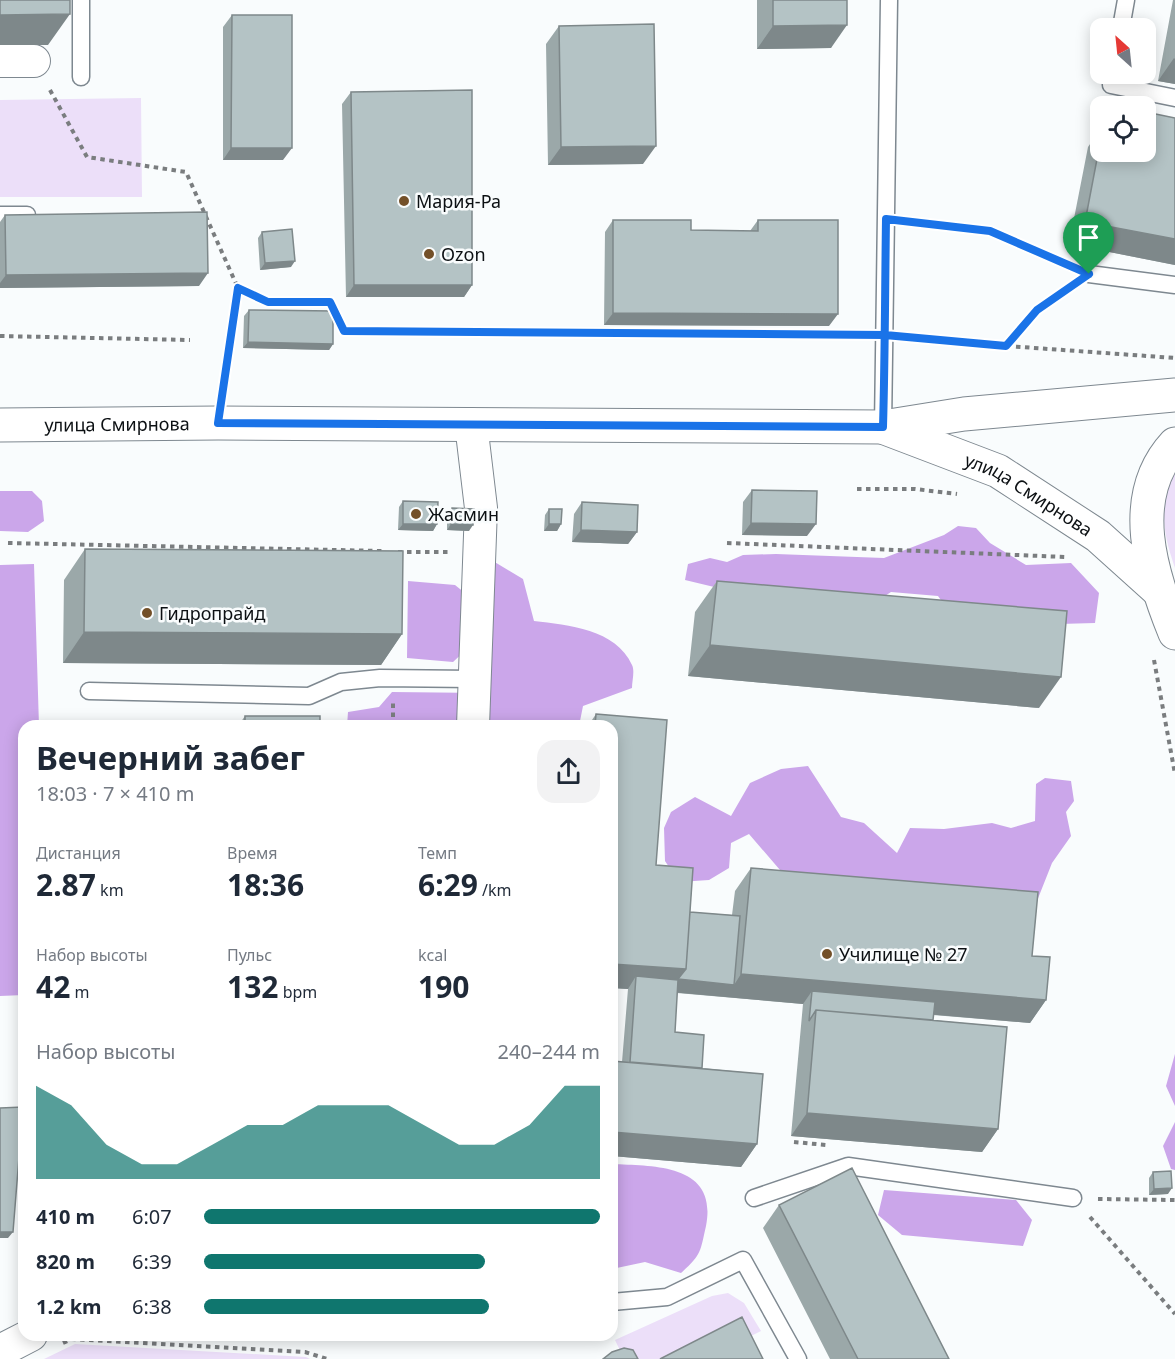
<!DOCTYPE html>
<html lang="ru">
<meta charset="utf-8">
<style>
body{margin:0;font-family:"Noto Sans",sans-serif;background:#f2f2f3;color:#1f2937;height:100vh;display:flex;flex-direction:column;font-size:22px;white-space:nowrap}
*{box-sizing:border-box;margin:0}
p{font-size:20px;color:#747a83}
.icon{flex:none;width:33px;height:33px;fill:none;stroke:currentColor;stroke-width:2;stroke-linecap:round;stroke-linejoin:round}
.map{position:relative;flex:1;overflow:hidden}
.side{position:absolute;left:18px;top:720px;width:600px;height:621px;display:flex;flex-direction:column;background:#fff;border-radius:18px;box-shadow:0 3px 15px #0003}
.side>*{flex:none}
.needle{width:39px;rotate:333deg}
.fabs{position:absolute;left:1090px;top:18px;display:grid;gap:12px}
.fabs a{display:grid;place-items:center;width:66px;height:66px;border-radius:12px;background:#fff;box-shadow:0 3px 15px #0003;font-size:30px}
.pin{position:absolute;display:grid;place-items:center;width:51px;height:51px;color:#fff;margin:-62px -26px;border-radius:50% 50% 50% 0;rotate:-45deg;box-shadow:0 0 6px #0007}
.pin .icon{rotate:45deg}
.round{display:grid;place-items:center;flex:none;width:63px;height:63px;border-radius:18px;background:#f2f2f3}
.summary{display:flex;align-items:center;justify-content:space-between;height:102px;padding:0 18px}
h1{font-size:33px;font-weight:700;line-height:45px}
.metrics{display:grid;grid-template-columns:repeat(3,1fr);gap:9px;height:102px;padding:6px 18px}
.metrics div{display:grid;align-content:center}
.metrics b{font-size:30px;font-weight:700}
.metrics small{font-size:16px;font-weight:400}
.metrics p{font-size:16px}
.chart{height:168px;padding:12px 18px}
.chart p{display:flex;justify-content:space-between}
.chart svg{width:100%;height:108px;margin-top:6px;fill:#0f766e;opacity:.7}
ul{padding:0 18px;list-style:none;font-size:20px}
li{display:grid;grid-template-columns:96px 72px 1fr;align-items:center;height:45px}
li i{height:15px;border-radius:8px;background:#0f766e}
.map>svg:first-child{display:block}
</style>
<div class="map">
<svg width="1175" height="1359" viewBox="0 0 1175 1359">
<rect width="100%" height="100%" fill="#f9fcfd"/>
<path fill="#ecdff9" d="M 141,98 L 142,197 L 0,197 L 0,100 Z
M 1175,461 L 1175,568 C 1159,522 1162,507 1175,461 Z
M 728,1293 L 744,1303 L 761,1331 L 739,1342 L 671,1359 L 624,1359 L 615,1340 L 712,1296 Z
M 75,1344 L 306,1357 L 310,1359 L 44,1359 Z"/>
<path fill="#cba6ea" d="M 0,491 L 32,491 L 42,501 L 44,521 L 28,532 L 0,531 Z
M 958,526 L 976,528 L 990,543 L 1026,565 L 1071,563 L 1099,593 L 1095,623 L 1059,624 L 953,617 L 938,596 L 891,592 L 871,605 L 735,592 L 685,580 L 688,564 L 710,558 L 727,562 L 743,555 L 776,554 L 884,558 L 944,535 Z
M 493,561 L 523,579 L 534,621 C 568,625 616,629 632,665 C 635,671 632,681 632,688 L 583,706 L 579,726 L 347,726 L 348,712 L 379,707 L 392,692 L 484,693 Z
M 34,564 L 39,726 L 24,726 L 24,995 L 0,996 L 0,565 Z
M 408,581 L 455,585 L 470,597 L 468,648 L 453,662 L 407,658 Z
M 808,766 L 841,817 L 864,823 L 897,853 L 910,828 L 944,829 L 992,823 L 1011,828 L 1035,821 L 1036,784 L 1045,778 L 1071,781 L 1074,801 L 1066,812 L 1071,836 L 1052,863 L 1035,906 L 786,877 L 749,834 L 731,843 L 729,868 L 709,880 L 679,882 L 665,861 L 664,828 L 671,812 L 695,797 L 731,816 L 750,783 L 781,769 Z
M 1175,1054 L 1175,1106 L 1166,1086 Z
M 1175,1122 L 1175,1170 L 1171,1169 L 1163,1146 Z
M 612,1164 C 655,1166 718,1164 706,1226 C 700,1252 702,1254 681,1273 L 645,1262 L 612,1269 Z
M 884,1190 L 1016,1200 L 1032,1220 L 1023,1246 L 902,1235 L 878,1215 Z"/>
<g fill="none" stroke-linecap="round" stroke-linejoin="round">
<defs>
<path id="lane" d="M 81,0 L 81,77
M 1121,28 L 1126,0
M 1113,74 L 1111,85 L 1175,98
M 0,215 L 27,215
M 1089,274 L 1175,285
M 883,427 L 889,0
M 89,691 L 309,696 L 341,682 L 380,678 L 474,679
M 754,1198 L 848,1166 L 1073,1198
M 612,1302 L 667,1297 L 743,1260 L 798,1359"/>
<path id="street" d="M 0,61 L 34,61
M 471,424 L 481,508 L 473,726
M 0,1351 L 31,1335"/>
<g id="primary">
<path id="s1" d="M 0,425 L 218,423 L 883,427 L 964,414 L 1175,395"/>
<path id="s2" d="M 885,428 L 998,471 L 1098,536 L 1158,590"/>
<path d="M 1175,444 C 1126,497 1151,574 1175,633"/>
</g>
</defs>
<use href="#lane" stroke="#7e8890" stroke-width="19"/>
<use href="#street" stroke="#7e8890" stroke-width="34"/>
<use href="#primary" stroke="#7e8890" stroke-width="35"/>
<path stroke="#7a7d7f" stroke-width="4" stroke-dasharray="4.5 4.5" stroke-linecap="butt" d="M 50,90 L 87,157 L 186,172 L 238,288 L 223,389
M 910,221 L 990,231 L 1066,264
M 238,288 L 268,302 L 330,302 L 344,331 L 858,335
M 0,336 L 190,340
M 910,337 L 1006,346 L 1037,310 L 1069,288
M 1007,346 L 1175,358
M 857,489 L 915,489 L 957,494
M 8,543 L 382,551
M 727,543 L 1065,557
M 398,552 L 448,552
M 1154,660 L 1175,774
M 393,726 L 393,703
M 794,1142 L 826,1145
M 1098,1199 L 1175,1200
M 1090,1217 L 1175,1314
M 63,1343 L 72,1339 L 305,1352 L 327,1359"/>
<use href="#lane" stroke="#fff" stroke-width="16"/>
<use href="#street" stroke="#fff" stroke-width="32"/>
<use href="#primary" stroke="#fff" stroke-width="33"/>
</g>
<path fill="#9ba8a9" d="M 757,0 L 847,0 L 831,48 L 757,49 Z
M 1173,0 L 1175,0 L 1175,84 L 1158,81 Z
M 232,15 L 283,160 L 223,160 L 223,27 Z
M 559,26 L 643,164 L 548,165 L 546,44 Z
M 351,92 L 472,285 L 464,297 L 346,297 L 342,104 Z
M 1175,118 L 1175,265 L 1069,244 L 1088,147 L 1101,128 L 1101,152 Z
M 5,215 L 199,286 L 0,288 L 0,222 Z
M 613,220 L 691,230 L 750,231 L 758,220 L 829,326 L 604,325 L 605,232 Z
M 262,232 L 291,267 L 260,270 L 258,238 Z
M 249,310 L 333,344 L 329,350 L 243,348 L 244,316 Z
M 752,490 L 807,536 L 742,535 L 743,502 Z
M 403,501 L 437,524 L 433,531 L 398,530 L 399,507 Z
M 582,502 L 637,532 L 628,544 L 572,542 L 574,514 Z
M 452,508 L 469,531 L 447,530 L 447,514 Z
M 549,509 L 561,524 L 557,531 L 544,531 L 545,515 Z
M 85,549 L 402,634 L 381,665 L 63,663 L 64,580 Z
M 717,581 L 1039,708 L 688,676 L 695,612 Z
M 596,714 L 667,720 L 656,865 L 693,868 L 690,912 L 732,915 L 735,891 L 751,868 L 1038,892 L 1032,956 L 1050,957 L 1046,1000 L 1030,1023 L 933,1015 L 933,1020 L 1007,1027 L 998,1129 L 982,1152 L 791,1136 L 803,1004 L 677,993 L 675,1032 L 704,1035 L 702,1068 L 763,1074 L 757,1144 L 741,1167 L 612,1156 L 612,1061 L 622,1062 L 628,989 L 612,988 L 612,726 L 588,726 Z
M 245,716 L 320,726 L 238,726 Z
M 1153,1172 L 1168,1194 L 1149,1195 L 1149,1178 Z
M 779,1205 L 949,1359 L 830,1359 L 763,1228 Z"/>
<path fill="#7e888a" d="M 70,14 L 48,45 L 0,45 L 0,15 Z
M 847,25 L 831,48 L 757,49 L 773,26 Z
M 1174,58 L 1175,59 L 1175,84 L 1158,81 Z
M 656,146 L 643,164 L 548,165 L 561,147 Z
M 231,148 L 292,148 L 283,160 L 223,160 Z
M 1085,222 L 1175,239 L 1175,265 L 1069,244 Z
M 295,261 L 291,267 L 260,270 L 265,263 Z
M 208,273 L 199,286 L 0,288 L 0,283 L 6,275 Z
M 354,285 L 472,285 L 464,297 L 346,297 Z
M 613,313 L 838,314 L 829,326 L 604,325 Z
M 248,342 L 333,344 L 329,350 L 243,348 Z
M 751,523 L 816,524 L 807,536 L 742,535 Z
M 403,524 L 437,524 L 433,531 L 398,530 Z
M 451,524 L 473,525 L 469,531 L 447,530 Z
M 549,524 L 561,524 L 557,531 L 544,531 Z
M 581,530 L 637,532 L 628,544 L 572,542 Z
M 84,632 L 402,634 L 381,665 L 63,663 Z
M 710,645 L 1061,677 L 1039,708 L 688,676 Z
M 612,964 L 686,969 L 734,985 L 741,974 L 1046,1000 L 1030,1023 L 810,1004 L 812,991 L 803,1004 L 670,992 L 636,976 L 628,989 L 612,988 Z
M 807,1113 L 998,1129 L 982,1152 L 791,1136 Z
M 612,1132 L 757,1144 L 741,1167 L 612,1156 Z
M 1172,1188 L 1168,1194 L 1149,1195 L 1154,1189 Z
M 0,1232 L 13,1232 L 8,1238 L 0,1238 Z"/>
<path fill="#b4c3c5" stroke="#7e888a" stroke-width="1.5" d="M 0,0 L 70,0 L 70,14 L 0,15 Z
M 773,0 L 847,0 L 847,25 L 773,26 Z
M 232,15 L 292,15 L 292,148 L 231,148 Z
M 654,24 L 656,146 L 561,147 L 559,26 Z
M 472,90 L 472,285 L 354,285 L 351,92 Z
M 1146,112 L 1175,118 L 1175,239 L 1085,222 L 1101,138 L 1101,152 L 1146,152 Z
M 207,212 L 208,273 L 6,275 L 5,215 Z
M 613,220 L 691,220 L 691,230 L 758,231 L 758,220 L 838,220 L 838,314 L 613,313 Z
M 292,229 L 295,261 L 265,263 L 262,232 Z
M 249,310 L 333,311 L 333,344 L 248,342 Z
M 752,490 L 817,491 L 816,524 L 751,523 Z
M 403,501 L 438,502 L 437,524 L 403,524 Z
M 582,502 L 638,505 L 637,532 L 581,530 Z
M 452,508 L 474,509 L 473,525 L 451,524 Z
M 549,509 L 562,509 L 561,524 L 549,524 Z
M 85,549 L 403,551 L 402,634 L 84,632 Z
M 717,581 L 1067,611 L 1061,677 L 710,645 Z
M 596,714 L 667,720 L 656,865 L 693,868 L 686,969 L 612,964 L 612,726 L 595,726 Z
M 245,716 L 320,716 L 320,726 L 245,726 Z
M 751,868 L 1038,892 L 1032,956 L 1050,957 L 1046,1000 L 741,974 Z
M 690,912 L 740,916 L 734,985 L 678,979 L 686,969 Z
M 636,976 L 678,980 L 675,1032 L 704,1035 L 702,1068 L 630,1062 Z
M 812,991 L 935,1002 L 933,1020 L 816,1010 L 809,1021 Z
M 816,1010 L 1007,1027 L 998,1129 L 807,1113 Z
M 612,1061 L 763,1074 L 757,1144 L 612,1132 Z
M 23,1107 L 13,1232 L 0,1232 L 0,1108 Z
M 852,1168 L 949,1359 L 858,1359 L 779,1205 Z
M 1171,1171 L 1172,1188 L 1154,1189 L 1153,1172 Z
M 742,1317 L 763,1359 L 660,1359 Z
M 624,1348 L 633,1350 L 638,1359 L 603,1359 L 612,1352 Z"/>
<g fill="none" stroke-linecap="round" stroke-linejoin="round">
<defs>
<path id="route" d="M 1089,274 L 1037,310 L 1006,346 L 885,335 L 344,331 L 330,302 L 268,302 L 238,288 L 218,423 L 883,427 C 885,358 885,288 886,219 L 990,231 L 1089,274"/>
</defs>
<use href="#route" stroke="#fff" stroke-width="12"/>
<use href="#route" stroke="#1a73e8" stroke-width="8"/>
</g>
<g fill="#735029" stroke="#f9fcfd" stroke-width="2">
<circle cx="404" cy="201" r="6"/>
<circle cx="429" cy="254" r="6"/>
<circle cx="416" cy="514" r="6"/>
<circle cx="147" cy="613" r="6"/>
<circle cx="827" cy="954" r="6"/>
</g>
<g text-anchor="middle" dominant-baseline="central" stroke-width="5" stroke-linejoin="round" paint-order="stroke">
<g font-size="18" fill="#0c1013" stroke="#f9fcfd" text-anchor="start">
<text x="416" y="201">Мария-Ра</text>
<text x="441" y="254">Ozon</text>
<text x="428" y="514">Жасмин</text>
<text x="159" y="613">Гидропрайд</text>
<text x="839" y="954">Училище № 27</text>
</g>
<g font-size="18" fill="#0c1013" stroke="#f9fcfd">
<text stroke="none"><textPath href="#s1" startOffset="117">улица Смирнова</textPath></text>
<text stroke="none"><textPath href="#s2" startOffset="159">улица Смирнова</textPath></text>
</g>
</g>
</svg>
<div class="fabs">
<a><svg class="needle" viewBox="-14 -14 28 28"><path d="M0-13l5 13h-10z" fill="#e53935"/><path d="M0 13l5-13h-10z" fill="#747a83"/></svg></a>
<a><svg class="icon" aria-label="locate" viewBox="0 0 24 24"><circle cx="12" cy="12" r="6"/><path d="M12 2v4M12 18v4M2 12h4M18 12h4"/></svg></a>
</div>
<div class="pin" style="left:1089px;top:274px;background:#1e9e55"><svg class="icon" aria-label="arrive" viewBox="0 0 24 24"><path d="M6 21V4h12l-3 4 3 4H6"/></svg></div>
<section class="side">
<div class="summary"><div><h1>Вечерний забег</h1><p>18:03 · 7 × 410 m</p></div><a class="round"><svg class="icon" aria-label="share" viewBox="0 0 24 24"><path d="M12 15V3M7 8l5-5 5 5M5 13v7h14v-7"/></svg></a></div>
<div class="metrics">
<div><p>Дистанция</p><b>2.87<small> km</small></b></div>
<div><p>Время</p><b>18:36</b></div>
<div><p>Темп</p><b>6:29<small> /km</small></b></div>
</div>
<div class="metrics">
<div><p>Набор высоты</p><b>42<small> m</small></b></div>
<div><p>Пульс</p><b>132<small> bpm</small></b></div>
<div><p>kcal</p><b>190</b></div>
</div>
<div class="chart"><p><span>Набор высоты</span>240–244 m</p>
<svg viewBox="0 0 160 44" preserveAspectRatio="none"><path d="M0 44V6L10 14L20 30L30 38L40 38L50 30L60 22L70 22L80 14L90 14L100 14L110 22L120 30L130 30L140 22L150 6L160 6V44z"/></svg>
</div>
<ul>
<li><b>410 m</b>6:07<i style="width:100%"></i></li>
<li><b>820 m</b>6:39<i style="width:71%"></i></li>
<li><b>1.2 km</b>6:38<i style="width:72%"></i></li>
</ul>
</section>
</div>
